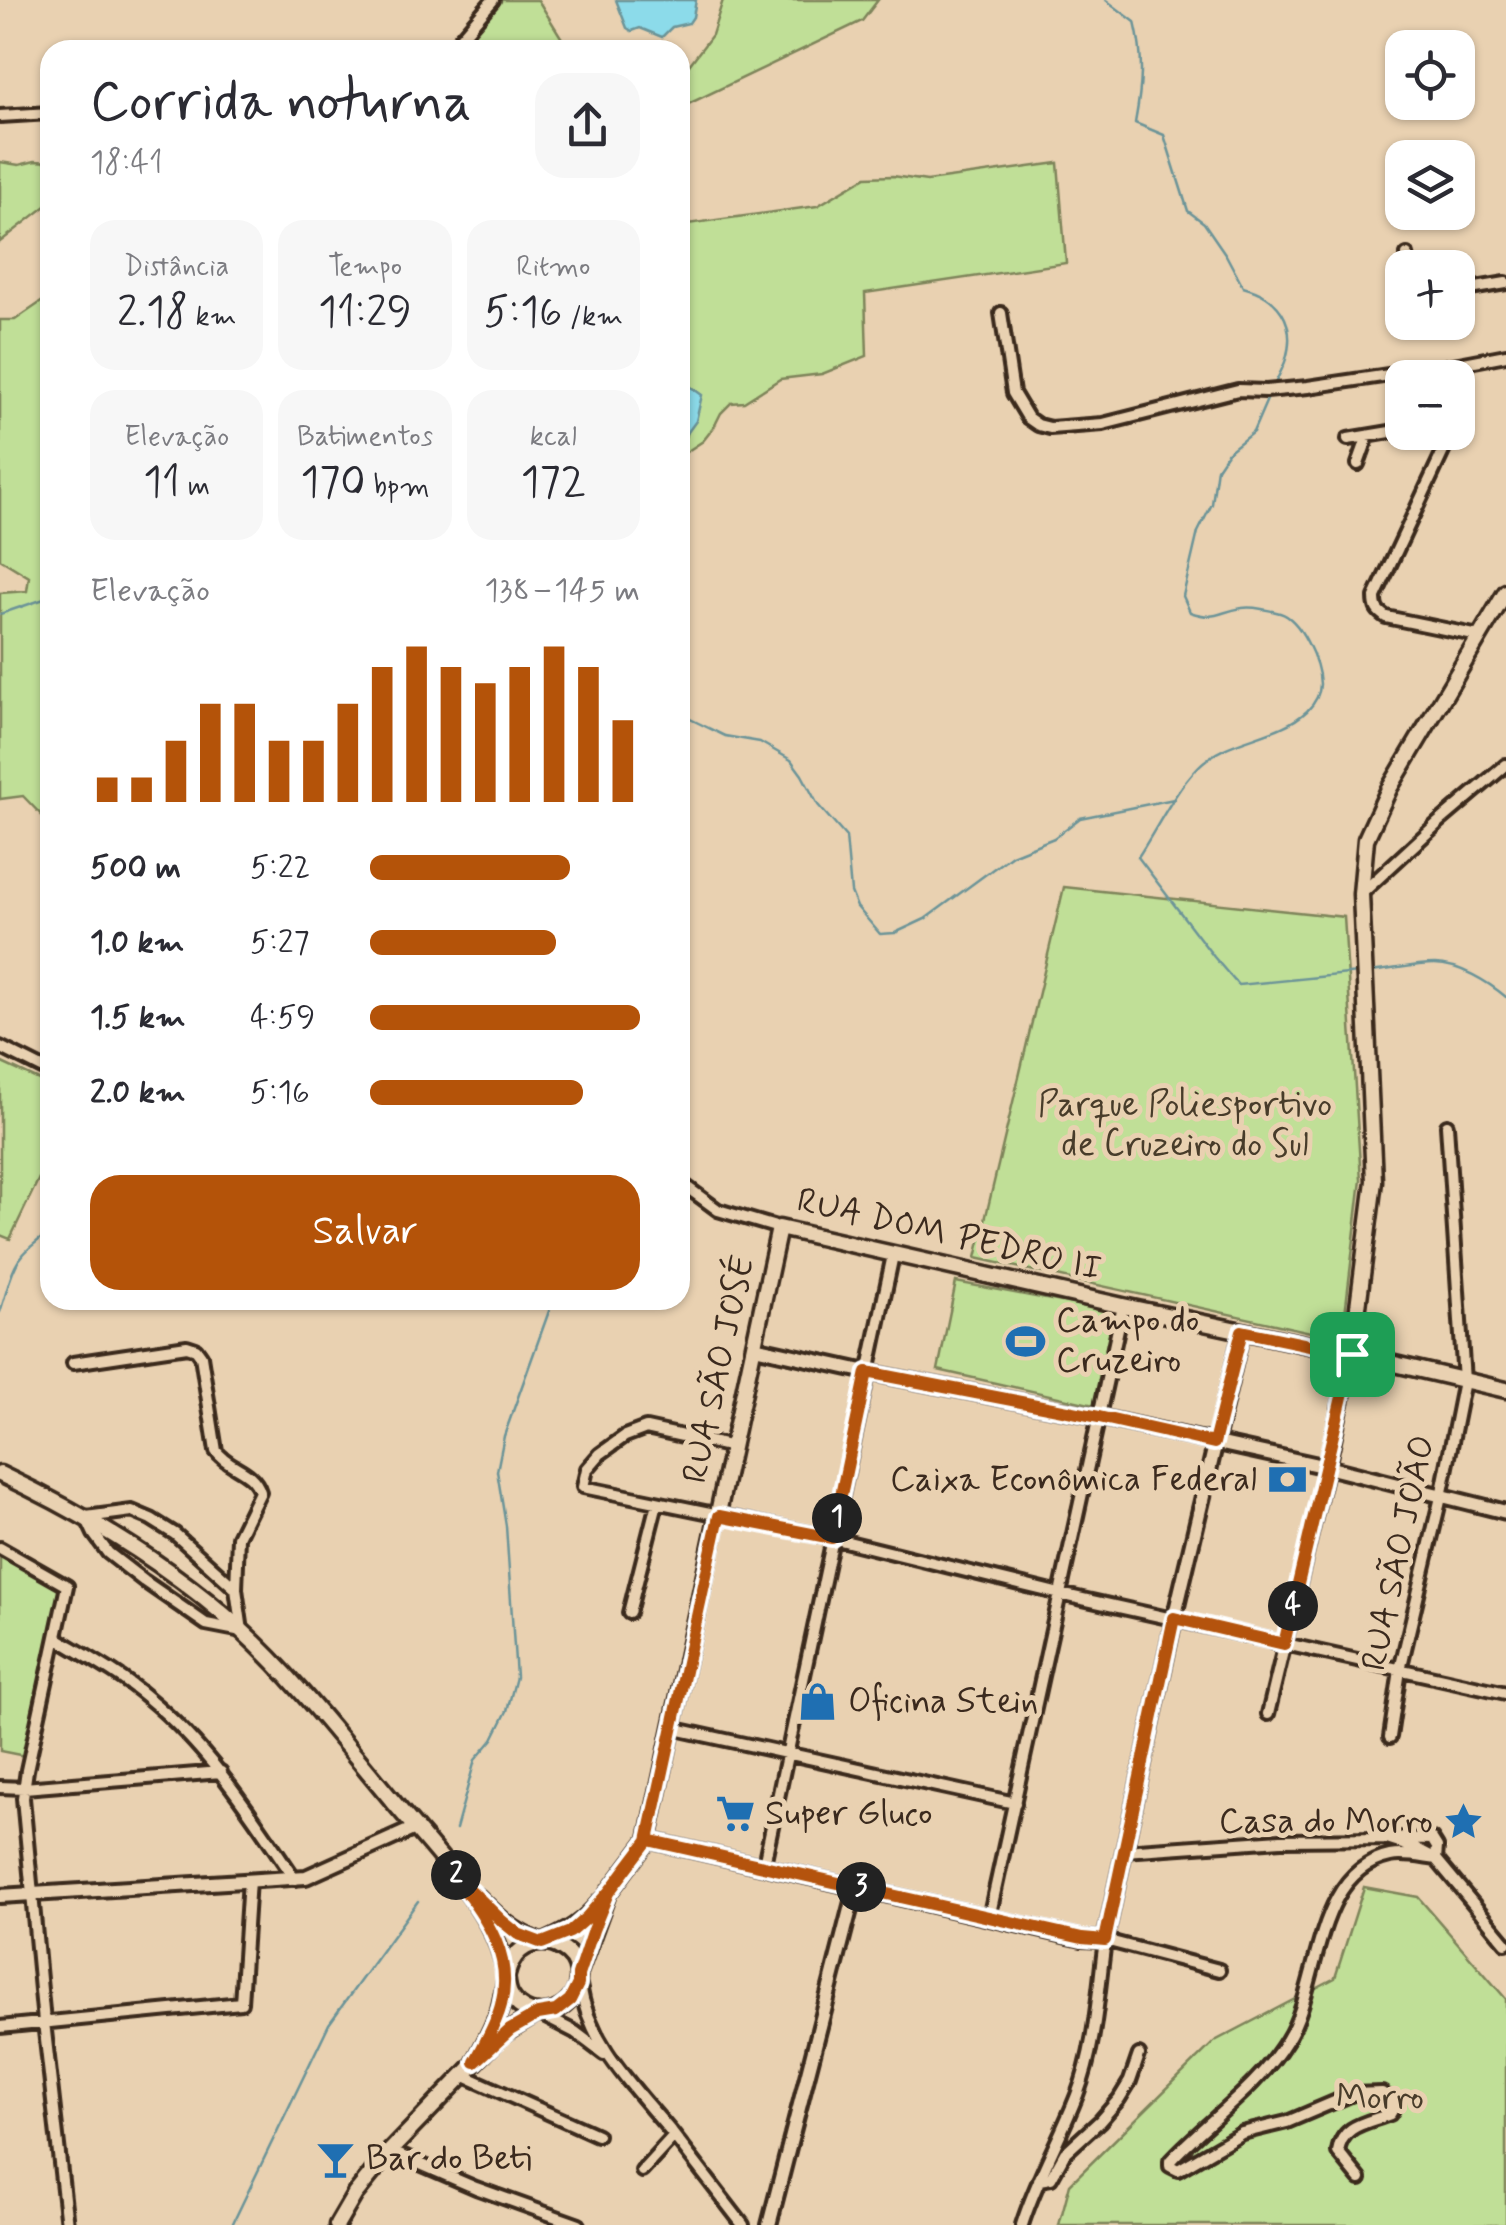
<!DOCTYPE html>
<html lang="pt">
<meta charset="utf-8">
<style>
body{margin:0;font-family:Mynerve,sans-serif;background:#f7f7f7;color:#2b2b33;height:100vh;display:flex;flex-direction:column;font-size:38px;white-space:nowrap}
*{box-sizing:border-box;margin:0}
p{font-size:32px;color:#7c7c81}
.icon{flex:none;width:55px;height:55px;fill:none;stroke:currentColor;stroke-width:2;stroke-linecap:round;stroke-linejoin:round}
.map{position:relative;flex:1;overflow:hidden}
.details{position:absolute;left:40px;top:40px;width:650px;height:1270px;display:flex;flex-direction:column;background:#fff;border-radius:30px;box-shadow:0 2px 8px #0004}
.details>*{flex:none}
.fabs{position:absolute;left:1385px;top:30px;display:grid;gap:20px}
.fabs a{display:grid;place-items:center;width:90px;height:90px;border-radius:20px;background:#fff;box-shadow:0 2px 8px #0004;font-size:50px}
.pin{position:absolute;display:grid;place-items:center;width:85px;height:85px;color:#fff;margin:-42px;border-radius:20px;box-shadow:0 5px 15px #0006}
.km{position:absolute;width:50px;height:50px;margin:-25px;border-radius:50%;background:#222;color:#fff;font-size:28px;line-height:50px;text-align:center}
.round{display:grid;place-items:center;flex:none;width:105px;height:105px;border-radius:30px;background:#f7f7f7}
.summary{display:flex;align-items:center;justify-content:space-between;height:170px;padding:0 50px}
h1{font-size:55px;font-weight:600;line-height:75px}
.figures{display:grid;grid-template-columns:repeat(3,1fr);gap:15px;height:170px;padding:10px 50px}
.figures div{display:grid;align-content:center;border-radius:25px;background:#f7f7f7;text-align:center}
.figures b{font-size:42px;font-weight:600}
.figures small{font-size:28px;font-weight:400}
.figures p{font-size:28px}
.chart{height:280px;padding:20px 50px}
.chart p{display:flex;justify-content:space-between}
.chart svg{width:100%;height:180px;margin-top:10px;stroke:#b45309;stroke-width:6}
.button{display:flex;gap:20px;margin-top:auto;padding:20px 50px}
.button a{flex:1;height:115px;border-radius:30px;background:#b45309;color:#fff;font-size:40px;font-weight:600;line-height:115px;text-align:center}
ul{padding:0 50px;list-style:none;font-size:32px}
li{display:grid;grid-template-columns:160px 120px 1fr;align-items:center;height:75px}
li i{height:25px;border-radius:12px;background:#b45309}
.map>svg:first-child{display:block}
</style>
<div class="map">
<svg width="1506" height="2225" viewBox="0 0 1506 2225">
<rect width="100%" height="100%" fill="#e9d1b1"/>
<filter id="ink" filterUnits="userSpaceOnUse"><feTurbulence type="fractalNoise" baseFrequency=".01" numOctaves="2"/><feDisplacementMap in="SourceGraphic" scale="20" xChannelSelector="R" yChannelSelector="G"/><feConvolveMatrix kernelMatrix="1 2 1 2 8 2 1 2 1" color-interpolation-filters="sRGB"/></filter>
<g filter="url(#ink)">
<path fill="#c0df97" stroke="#7e845a" stroke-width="2.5" d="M 493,0 L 538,0 L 569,50 L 450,50 Z
M 723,0 L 878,0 L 862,21 L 680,108 L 680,77 L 712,35 Z
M 35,161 L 50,162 L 50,203 L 0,242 L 0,162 L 19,165 Z
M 1058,163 L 1066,263 L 865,293 L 867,356 L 822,374 L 780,379 L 744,402 L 731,403 L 721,413 L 714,427 L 703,441 L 680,456 L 680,443 L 686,437 L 701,395 L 680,379 L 680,225 L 817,206 L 866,177 L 893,176 L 927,181 Z
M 50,296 L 50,824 L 23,796 L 0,799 L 0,593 L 27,591 L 29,577 L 0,559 L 0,320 L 15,320 Z
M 1064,887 L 1344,917 L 1361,1180 L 1342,1339 L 976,1258 Z
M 0,1062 L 50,1085 L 50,1155 L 10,1239 L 0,1235 Z
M 956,1282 L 1115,1312 L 1094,1405 L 938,1370 Z
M 0,1555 L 60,1588 L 25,1756 L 0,1751 Z
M 1364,1887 L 1418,1897 L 1506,1999 L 1506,2225 L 1059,2225 L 1070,2184 L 1215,2041 L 1335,1978 Z"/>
<path fill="#8cdbea" stroke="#6c9498" stroke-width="2.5" d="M 616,0 L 696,0 L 693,17 L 689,23 L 672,27 L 662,37 L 640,28 L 632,31 L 627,28 Z
M 680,379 L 702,395 L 696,421 L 680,443 Z"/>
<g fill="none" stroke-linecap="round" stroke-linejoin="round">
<path stroke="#6c9498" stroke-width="2.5" d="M 1106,0 L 1135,22 C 1144,59 1142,85 1135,123 L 1164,135 L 1188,211 L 1204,223 L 1226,255 L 1243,287 C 1278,296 1297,322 1286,359 C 1283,369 1277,378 1273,388
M 1269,395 L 1253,432 L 1227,453 L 1217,468 L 1212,504 L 1198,532 L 1183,596 L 1190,612 C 1217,621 1217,612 1242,608 C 1252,606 1269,610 1280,613 C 1301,619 1319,662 1320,684 C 1320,694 1314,704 1307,711 C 1277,739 1227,737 1198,767 C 1174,792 1157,828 1138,857 L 1214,957 L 1238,985 L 1358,973
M 0,614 L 50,597
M 680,714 L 725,736 L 760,742 L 791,760 L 802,775 L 818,805 L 846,837 L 851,892 L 857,907 L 880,934 L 895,933 L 925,919 L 1012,855 L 1054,838 L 1080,818 L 1174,799
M 1371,972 C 1392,970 1414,964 1435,964 C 1459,964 1488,982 1506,997
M 0,1312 C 14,1270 10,1259 50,1232
M 456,1829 L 475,1760 L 493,1739 L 507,1711 L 516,1677 L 506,1526 L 497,1471 L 504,1436 L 553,1300
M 232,2225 L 329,2024 L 418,1901"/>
<defs>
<path id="minor" d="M 450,50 L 493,0
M 0,116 L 50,113
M 1407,255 L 1410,268
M 1458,291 L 1506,283
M 1001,313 L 1013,393 L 1028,418 L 1038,425 L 1050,428 L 1103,424 L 1238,390 L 1266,391 L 1308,387 L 1443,367 L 1506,355
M 1448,432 L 1447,443 L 1375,597 C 1375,608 1377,611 1386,617 L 1479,636
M 1348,439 L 1402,430
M 1358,464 L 1368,436
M 1362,893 L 1439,822 L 1506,765
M 0,1047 L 50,1072
M 680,1182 L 718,1210 L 779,1228
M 73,1363 L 187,1346 L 196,1349 L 201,1356 L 216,1451 C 229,1469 253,1469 260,1492 L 238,1537 L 236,1589
M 733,1447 L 646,1428 L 625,1436 L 600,1454 L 587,1469 L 583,1487 L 832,1538 L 1060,1594 L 1506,1693
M 132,1511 L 151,1519 L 175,1534 L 236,1589 L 242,1631 L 206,1624 L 144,1581 L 108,1553 L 94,1534 L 86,1517 Z
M 0,1548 L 67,1586 L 27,1770 L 23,1798 L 44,2022 L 67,2225
M 629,1613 L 657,1503
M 56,1638 C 88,1657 120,1674 148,1698 C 209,1748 251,1814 295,1879
M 1268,1714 L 1327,1467
M 671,1728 L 1015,1803
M 1390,1737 L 1400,1670 L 1441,1497 L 1464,1381 L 1447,1125
M 0,1787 L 24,1788 L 221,1772
M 1395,1838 L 1432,1839 L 1437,1847 L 1436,1859
M 1124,1851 L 1281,1840 L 1387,1839 L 1415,1848 L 1436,1859 L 1506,1943
M 764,1864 L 893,1255
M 989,1918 L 1123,1306
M 580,1985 C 589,2045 635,2088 672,2133 C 696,2164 719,2194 743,2225
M 538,2013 L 575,2032 L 604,2054
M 0,2027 L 241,2003 L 249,1880
M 463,2075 L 597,2135
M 390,2151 L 476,2188 L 579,2225
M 642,2171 L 674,2136
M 1360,2179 L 1338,2152 C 1342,2124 1368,2123 1390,2114 L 1393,2109 L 1393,2101 L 1382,2093 L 1353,2094 L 1287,2122 L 1242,2133 L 1178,2170 L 1170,2166 L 1170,2161 C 1208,2120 1257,2089 1287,2040 C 1321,1986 1313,1872 1390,1856 C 1404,1853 1421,1857 1436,1859
M 1039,2180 L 1051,2178 L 1065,2153 L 1100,2121 L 1119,2099 L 1130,2081 L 1139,2055
M 1022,2225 C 1036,2180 1060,2139 1077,2095 C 1096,2046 1098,1991 1105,1940 L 1219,1970"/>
<path id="tertiary" d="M 754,1347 L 867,1372 L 1099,1417 L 1327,1467 L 1506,1512
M 1327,1467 L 1352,1354
M 648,1840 L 1082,1939 L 1105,1940 L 1174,1619 L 1242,1331
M 0,1896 L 306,1877 L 415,1828
M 769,2225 L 856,1886"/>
<path id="secondary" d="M 1352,1354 L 1374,1181 L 1361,894 L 1366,839 L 1389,789 L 1506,592
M 0,1474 C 87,1515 169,1564 240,1629 C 294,1678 340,1738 386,1793 C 421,1836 461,1876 488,1924 C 497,1940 503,1957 506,1974 C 507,1982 507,1989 511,1996 C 531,2029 582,2011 578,1973 C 577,1963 571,1954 562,1949 C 554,1943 543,1942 533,1944 C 502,1953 507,1990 498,2014 C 492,2031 483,2046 475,2062
M 478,1897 C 501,1920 512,1931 542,1943 C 569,1931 582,1923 601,1901
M 578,1975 L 608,1893 L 648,1840 L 779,1228 L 1123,1306 L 1352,1354 L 1506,1390
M 337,2225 L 355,2194 L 390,2151 L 502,2035 L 538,2013"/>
</defs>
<use href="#minor" stroke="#3b2a1e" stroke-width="18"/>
<use href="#tertiary" stroke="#3b2a1e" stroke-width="20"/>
<use href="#secondary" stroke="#3b2a1e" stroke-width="21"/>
<use href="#minor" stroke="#e9d1b1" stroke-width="10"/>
<use href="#tertiary" stroke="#e9d1b1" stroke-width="12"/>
<use href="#secondary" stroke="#e9d1b1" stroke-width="14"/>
</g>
</g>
<g fill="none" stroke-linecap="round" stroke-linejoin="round" filter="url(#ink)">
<defs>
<path id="route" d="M 1352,1354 L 1242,1331 L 1214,1443 L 1099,1417 L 867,1372 L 832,1538 L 719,1516 L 648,1840 L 608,1893 L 587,1917 L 570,1932 L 542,1943 L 518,1934 L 502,1921 L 452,1872 C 481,1913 515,1952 501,2005 C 496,2025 484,2044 475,2062 L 510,2030 L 538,2014 L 556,2011 L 570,2000 L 578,1984 L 578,1975 L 593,1930 L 608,1893 L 648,1840 L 1082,1938 L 1105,1940 L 1174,1618 L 1284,1644 L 1352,1354"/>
</defs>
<use href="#route" stroke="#fff" stroke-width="20"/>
<use href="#route" stroke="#b45309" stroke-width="12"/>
</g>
<defs>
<symbol id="stadium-bare" viewBox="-9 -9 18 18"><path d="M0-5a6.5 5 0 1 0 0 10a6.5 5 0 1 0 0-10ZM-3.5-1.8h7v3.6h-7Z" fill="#1f6fb2" stroke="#e9d1b1" stroke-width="2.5" paint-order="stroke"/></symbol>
<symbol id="bank-bare" viewBox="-9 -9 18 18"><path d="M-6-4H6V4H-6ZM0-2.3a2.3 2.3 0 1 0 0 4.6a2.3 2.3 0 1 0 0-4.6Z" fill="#1f6fb2" stroke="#e9d1b1" stroke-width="2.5" paint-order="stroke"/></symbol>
<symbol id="shop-bare" viewBox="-9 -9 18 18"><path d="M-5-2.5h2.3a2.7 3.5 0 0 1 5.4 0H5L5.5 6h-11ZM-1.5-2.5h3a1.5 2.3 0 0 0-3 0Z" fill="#1f6fb2" stroke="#e9d1b1" stroke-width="2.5" paint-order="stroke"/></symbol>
<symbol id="supermarket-bare" viewBox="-9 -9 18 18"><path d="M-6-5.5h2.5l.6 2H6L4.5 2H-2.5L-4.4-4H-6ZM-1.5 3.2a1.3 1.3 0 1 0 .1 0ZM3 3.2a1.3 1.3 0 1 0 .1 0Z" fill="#1f6fb2" stroke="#e9d1b1" stroke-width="2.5" paint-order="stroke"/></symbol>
<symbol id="sight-bare" viewBox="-9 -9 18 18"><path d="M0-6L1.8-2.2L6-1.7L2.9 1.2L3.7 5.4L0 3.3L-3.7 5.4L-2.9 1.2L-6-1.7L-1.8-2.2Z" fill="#1f6fb2" stroke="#e9d1b1" stroke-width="2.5" paint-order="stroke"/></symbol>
<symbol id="bar-bare" viewBox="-9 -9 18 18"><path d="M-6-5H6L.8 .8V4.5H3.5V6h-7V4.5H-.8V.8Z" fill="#1f6fb2" stroke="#e9d1b1" stroke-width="2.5" paint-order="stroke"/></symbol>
</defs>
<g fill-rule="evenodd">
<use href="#stadium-bare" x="998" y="1314" width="55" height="55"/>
<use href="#bank-bare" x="1260" y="1452" width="55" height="55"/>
<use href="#shop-bare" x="790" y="1674" width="55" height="55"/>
<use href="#supermarket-bare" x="708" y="1786" width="55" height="55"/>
<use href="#sight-bare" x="1436" y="1794" width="55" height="55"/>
<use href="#bar-bare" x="308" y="2132" width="55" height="55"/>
</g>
<g text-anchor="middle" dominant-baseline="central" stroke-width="10" stroke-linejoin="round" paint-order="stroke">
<g font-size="35" fill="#483c2a" stroke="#e9d1b1">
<text x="1185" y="1105">Parque Poliesportivo<tspan x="1185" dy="40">de Cruzeiro do Sul</tspan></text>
<text x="1380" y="2098">Morro</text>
</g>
<g font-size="35" fill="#3b2a1e" stroke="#e9d1b1">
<text transform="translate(949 1235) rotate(13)">RUA DOM PEDRO II</text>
<text transform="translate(719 1369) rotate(-78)">RUA SÃO JOSÉ</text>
<text transform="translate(1399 1553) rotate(-78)">RUA SÃO JOÃO</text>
</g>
<g font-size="35" fill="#3b2a1e" stroke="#e9d1b1" text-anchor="start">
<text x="1056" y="1321">Campo do<tspan x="1056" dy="40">Cruzeiro</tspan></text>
<text x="1257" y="1480" text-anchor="end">Caixa Econômica Federal</text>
<text x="848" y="1702">Oficina Stein</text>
<text x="765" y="1814">Super Gluco</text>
<text x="1433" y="1822" text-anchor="end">Casa do Morro</text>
<text x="366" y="2159">Bar do Beti</text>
</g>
</g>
</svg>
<div class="fabs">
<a><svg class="icon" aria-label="locate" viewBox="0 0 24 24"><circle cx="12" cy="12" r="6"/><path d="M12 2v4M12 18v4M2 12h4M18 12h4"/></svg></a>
<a><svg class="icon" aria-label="layers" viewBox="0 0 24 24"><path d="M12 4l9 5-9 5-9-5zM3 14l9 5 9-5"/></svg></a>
<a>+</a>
<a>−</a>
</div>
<div class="pin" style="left:1352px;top:1354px;background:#1e9e55"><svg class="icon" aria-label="arrive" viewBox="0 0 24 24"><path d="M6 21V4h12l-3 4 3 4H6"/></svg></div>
<b class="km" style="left:837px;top:1518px">1</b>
<b class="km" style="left:456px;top:1875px">2</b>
<b class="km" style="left:861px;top:1887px">3</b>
<b class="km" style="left:1293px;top:1606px">4</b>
<section class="details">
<div class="summary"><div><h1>Corrida noturna</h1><p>18:41</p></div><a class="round"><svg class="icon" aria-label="share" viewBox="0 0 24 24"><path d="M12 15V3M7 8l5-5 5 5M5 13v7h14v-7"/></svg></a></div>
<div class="figures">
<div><p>Distância</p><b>2.18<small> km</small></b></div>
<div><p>Tempo</p><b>11:29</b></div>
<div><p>Ritmo</p><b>5:16<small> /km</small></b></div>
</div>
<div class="figures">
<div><p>Elevação</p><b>11<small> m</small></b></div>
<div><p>Batimentos</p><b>170<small> bpm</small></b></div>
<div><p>kcal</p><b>172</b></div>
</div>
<div class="chart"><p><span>Elevação</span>138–145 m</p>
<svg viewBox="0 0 160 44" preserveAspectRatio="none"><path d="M5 44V38M15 44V38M25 44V29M35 44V20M45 44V20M55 44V29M65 44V29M75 44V20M85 44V11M95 44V6M105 44V11M115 44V15M125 44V11M135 44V6M145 44V11M155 44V24"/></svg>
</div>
<ul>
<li><b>500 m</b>5:22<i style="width:74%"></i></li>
<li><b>1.0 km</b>5:27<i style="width:69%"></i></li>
<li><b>1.5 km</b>4:59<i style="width:100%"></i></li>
<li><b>2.0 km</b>5:16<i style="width:79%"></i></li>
</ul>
<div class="button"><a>Salvar</a></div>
</section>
</div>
